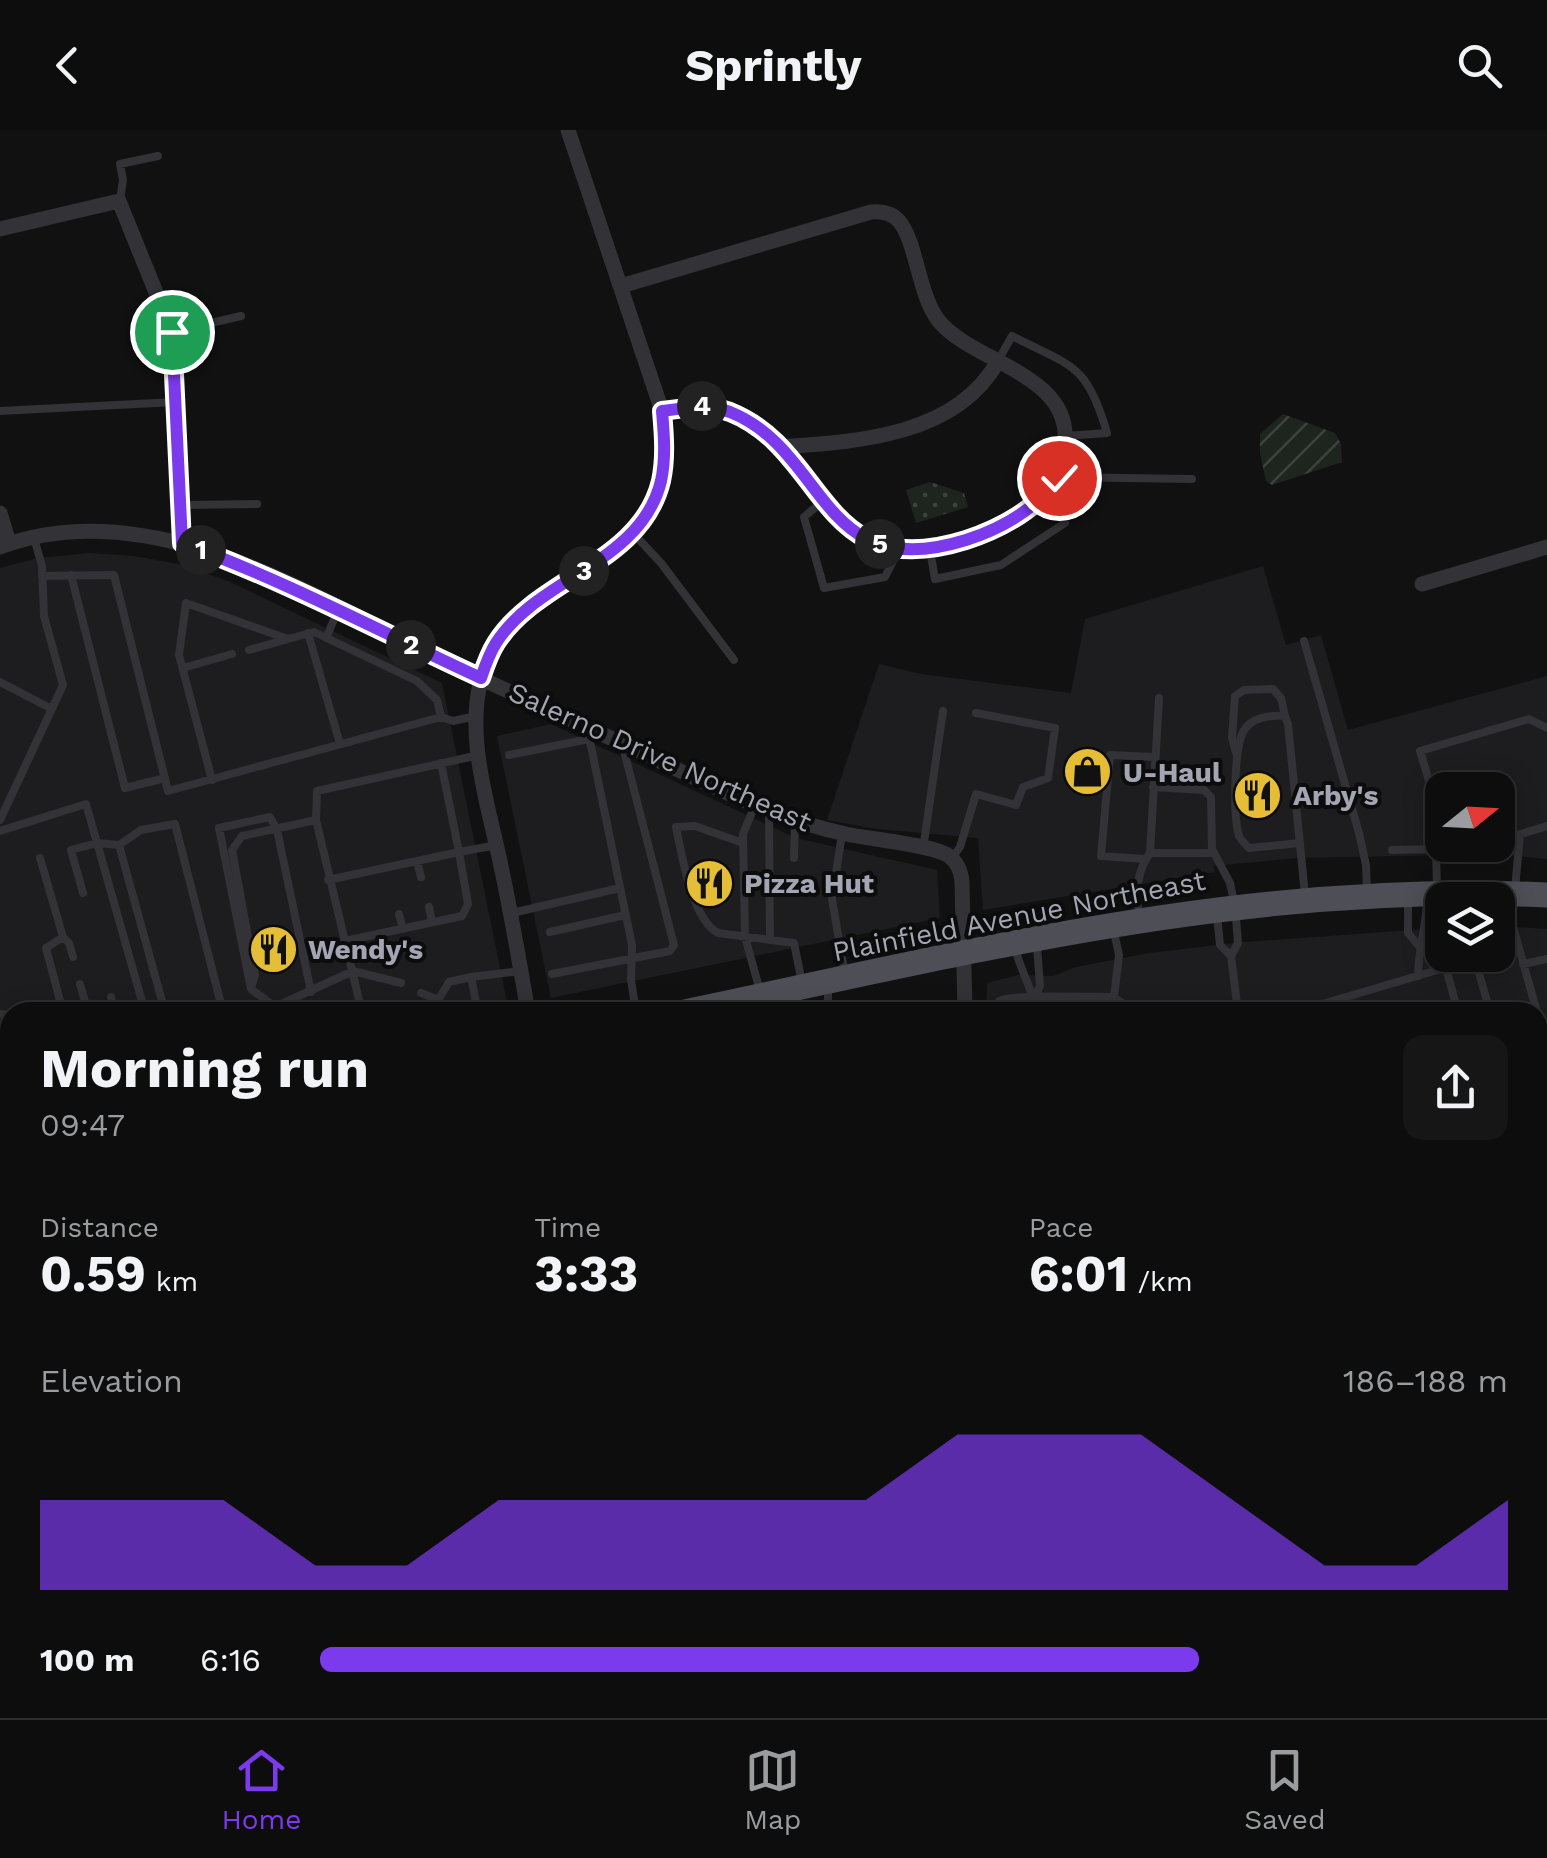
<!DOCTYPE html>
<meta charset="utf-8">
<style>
body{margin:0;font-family:"Work Sans",sans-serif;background:#161617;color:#f1f3f6;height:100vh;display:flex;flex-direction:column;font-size:38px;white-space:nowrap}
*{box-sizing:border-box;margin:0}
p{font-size:32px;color:#9a9c9e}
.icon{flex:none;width:55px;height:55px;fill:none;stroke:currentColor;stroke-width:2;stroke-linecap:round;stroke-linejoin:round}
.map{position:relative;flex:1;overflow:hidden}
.side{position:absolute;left:0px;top:872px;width:1548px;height:718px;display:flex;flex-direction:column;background:#0d0d0e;border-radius:30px 30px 0 0;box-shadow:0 5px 25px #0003,0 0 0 2px #2d2d2e}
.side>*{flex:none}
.needle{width:65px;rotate:72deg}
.controls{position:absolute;left:1425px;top:642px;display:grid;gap:20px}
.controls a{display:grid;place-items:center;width:90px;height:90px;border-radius:20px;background:#0d0d0e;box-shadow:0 5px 25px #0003,0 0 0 2px #2d2d2e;font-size:50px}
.pin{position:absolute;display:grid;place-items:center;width:85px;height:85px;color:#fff;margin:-42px;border:5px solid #fff;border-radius:50%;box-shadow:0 2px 10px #0007}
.km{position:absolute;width:50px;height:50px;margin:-25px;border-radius:50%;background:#222;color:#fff;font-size:28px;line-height:50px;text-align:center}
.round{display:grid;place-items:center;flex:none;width:105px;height:105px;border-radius:20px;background:#161617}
.overview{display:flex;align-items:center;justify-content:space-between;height:170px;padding:0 40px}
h1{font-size:55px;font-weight:700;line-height:75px}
.figures{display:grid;grid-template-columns:repeat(3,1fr);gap:15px;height:170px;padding:10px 40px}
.figures div{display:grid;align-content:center}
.figures b{font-size:50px;font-weight:700}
.figures small{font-size:28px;font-weight:400}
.figures p{font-size:28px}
.chart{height:280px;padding:20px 40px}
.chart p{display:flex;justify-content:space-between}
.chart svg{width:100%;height:180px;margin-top:10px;fill:#7c3aed;opacity:.7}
ul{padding:0 40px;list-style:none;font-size:32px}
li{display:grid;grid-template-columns:160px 120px 1fr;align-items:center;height:75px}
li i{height:25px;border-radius:12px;background:#7c3aed}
header{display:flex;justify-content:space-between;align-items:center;height:130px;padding:0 40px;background:#0d0d0e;font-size:45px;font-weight:700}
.dock{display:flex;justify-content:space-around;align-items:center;height:140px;border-top:2px solid #2d2d2e;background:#0d0d0e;font-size:28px;color:#9a9c9e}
.dock a{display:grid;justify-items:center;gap:5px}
.dock .current{color:#7c3aed}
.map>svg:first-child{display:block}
</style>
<header><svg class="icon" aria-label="back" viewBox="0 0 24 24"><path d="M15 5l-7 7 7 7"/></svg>Sprintly<svg class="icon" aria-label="search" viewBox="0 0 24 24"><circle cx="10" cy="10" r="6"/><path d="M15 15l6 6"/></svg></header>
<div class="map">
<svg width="1547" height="1588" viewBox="0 0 1547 1588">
<defs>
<pattern id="park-dots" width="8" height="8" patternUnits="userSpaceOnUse" patternTransform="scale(2.5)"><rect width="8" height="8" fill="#1e251f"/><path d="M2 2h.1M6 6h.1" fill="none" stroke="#3c423d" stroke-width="1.8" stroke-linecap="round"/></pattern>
<pattern id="garden-furrows" width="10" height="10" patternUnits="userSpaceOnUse" patternTransform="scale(2.5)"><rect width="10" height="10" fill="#1e251f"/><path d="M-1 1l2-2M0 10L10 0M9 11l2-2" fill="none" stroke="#3c423d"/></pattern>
</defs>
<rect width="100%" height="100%" fill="#111112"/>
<path fill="#1d1d1f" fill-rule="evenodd" d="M 89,423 L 134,426 L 178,434 L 228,451 L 442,553 L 508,877 L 481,882 L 10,882 L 10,912 L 0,910 L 0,438 L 38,428 Z
M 1263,436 L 1286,515 L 1321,505 L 1348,600 L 1547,546 L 1547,729 L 1497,724 L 1297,728 L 1213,736 L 1215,742 L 983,780 L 978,708 L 876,699 L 827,690 L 879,534 L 921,544 L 1071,563 L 1085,489 ZM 1442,660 L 1498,660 L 1498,715 L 1442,715 Z
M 551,594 L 796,708 L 937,740 L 940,788 L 551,868 L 497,606 Z
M 1498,796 L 1547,799 L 1547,1588 L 1370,1588 L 1368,1580 L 1538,1580 L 1538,882 L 986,882 L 987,853 L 1018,845 L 1053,846 L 1076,837 L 1149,823 L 1244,812 L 1439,798 L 1442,798 L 1442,825 L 1498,825 Z
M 0,996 L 10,998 L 10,1093 L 5,1095 L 4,1115 L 0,1116 Z"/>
<path fill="#1e251f" d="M 10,1093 L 10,1239 L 0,1248 L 0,1116 L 4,1114 L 4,1095 Z
M 1150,1580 L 1267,1580 L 1239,1588 L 1159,1588 Z"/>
<path fill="url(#park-dots)" d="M 930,352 L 964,363 L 968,377 L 916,393 L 906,360 Z
M 10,1239 L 10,1462 L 0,1472 L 0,1248 Z"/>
<path fill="url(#garden-furrows)" d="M 1283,284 L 1335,303 L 1341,314 L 1342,332 L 1272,355 L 1266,351 L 1260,323 L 1260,304 Z"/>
<path fill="#2b323a" d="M 10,1462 L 10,1580 L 595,1580 L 592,1588 L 0,1588 L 0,1472 Z"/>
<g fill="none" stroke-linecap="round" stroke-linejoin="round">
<path stroke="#323237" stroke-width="8" d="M 120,70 L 123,50 L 120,34 L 158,26
M 172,202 L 241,186
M 998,231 L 1012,206 C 1072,237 1087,233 1107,303 L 1066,306
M 0,281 L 175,272
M 1059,347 L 1192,349
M 823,371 L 804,387 L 824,458 L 885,447 L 899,419
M 182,375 L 257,374
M 632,402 L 661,433 L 734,530
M 930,420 L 935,449 L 1001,435 L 1065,393 L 1047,364
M 71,445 L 125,658 L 165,648
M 42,446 L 114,445 L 168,661 L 441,587 L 453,591 L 476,586
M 308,503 L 340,614
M 326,508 L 339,478
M 1304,511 L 1359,703 L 1366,735 L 1367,763
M 249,520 L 288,509
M 183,538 L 232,524
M 0,552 L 52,579
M 587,597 L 632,815 L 631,850 L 636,882
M 509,625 L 589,609
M 1237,626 L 1232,608 L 1235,566 L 1244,560 L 1273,559 L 1281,568 L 1285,586
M 212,650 L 179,525 L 186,473 L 288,509 L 314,502 L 417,551 L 437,570 L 441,587
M 1153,657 L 1204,660 L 1211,667 L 1212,719 L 1230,753 L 1235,776 L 1238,813 L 1231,826 L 1238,882
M 755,675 L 743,704 L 745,807 L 760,861
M 769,680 L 770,810
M 0,690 L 63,555 L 44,486 L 42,436 L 34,408
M 316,690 L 360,874 L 368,882
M 1442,694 L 1420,621 L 1529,589 L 1547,598
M 0,701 L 86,674 L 145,882
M 842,704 L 832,769 L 845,845
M 1520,704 L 1512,793 L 1537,882
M 1498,711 L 1547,696
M 743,713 L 695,696 L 676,697 C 682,726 692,789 718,803 L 794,813 L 802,853
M 1300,713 L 1249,718 C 1245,714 1241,710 1239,706 C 1233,686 1234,620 1243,602 C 1251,587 1270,585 1285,586 L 1288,594 L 1305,765
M 119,715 L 165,882
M 923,719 L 943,581
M 1436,719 L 1437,759
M 1392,720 L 1436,719 L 1443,715
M 1150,723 L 1214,723
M 40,728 L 63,807 L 69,813 L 73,827
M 794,728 L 795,690
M 952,728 L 960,717 L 976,664 L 1016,675 L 1023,657 L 1048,648 L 1055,598 L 976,583
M 1145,729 L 1101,726 L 1110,625 L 1154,627
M 417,731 L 421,747
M 328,750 L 459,722 L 441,633
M 83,763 L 71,720 L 97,713 L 119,715 L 141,700 L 175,694 L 223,882
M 1408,769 L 1408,803 L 1418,815
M 429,777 L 432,792
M 512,783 L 620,758
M 399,784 L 403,799
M 1139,785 C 1135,763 1137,741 1150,723 L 1159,568
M 1217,785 L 1220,815 L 1231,826
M 550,802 L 625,785
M 1114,802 L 1119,825 L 1114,867
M 63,807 L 46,818 L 63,882
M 345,811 L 462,786 L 468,774 L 459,722 L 497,715
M 1015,816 C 1019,840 1034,858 1034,882
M 1523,834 L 1547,829
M 1446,838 L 1458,882
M 552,844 L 670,821 L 674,815 L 622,613
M 1418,846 C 1418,818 1427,796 1427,768
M 80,854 L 88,882
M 252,855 L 255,845 L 232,720 L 242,706 L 316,690 L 317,661 L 479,625
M 421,863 L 436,869
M 111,867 L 115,882
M 1034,869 L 1040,856 L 1037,816
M 224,881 L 275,877 L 353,841 L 401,853
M 275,882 L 275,877 L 251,859 L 219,698 L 270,687 L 277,700 L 311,862
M 431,882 L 449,852 L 471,847
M 478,882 L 471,847 L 521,841
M 828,882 L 828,857
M 991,882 L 999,871 C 1013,864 1092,867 1114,867 L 1133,882
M 1295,882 L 1475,829 L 1490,882
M 0,884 L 10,885
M 1538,885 L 1547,918
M 1538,1032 L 1547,1034
M 1538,1044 L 1547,1077
M 1538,1265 L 1547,1262
M 1538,1352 L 1547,1349
M 1538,1476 L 1547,1473"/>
<path stroke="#323237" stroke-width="15" d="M 0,99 L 119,71 L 172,202 L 183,413
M 621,156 L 871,82 C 882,81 892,83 899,91 C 917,113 918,163 938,190 C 971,232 1070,243 1065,311 C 1062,354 1044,372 1007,392 C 958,420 889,435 843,394 C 827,378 813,359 798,342 C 779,318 759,294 730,282 C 708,273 685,278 662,281
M 778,317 C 855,312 956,307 998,231
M 0,383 L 9,413
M 0,417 C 151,360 318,469 449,533 C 508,562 569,589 628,616 C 699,649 769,688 846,704 C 868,709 934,715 949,726 C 958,733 961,741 962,752 L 965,882
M 1422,454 L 1547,417
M 528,882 C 520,835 512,788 502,741 C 490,680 464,607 482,546 C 508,455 627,445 659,356 C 668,333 664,305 662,281 L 568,0
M 0,1248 L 10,1239
M 756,1580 L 760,1588
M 1107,1580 L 1115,1588"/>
<path stroke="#4e4f56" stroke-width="25" d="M 685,882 C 974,821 1248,751 1547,765
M 0,948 L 10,949"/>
</g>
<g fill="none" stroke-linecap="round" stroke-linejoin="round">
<defs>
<path id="route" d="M 172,202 L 182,413 C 286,451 381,502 481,548 C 485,536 489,524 496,513 C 538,447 641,434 661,351 C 666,328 664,304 662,281 C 686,278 708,274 730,282 C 828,321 819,456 966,410 C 1003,398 1035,380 1059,348"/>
</defs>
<use href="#route" stroke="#fff" stroke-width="20"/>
<use href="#route" stroke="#7c3aed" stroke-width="12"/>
</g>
<defs>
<symbol id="shop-disc" viewBox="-11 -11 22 22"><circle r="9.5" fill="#e5bd37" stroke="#0c0c0d"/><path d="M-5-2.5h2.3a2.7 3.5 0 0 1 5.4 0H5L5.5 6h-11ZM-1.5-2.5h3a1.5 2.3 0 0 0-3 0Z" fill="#111"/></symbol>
<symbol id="restaurant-disc" viewBox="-11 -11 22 22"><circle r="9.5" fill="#e5bd37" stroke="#0c0c0d"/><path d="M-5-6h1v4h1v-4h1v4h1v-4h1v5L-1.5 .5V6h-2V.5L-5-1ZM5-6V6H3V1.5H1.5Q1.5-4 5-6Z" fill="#111"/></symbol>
</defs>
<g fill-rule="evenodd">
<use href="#shop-disc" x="1060" y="614" width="55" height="55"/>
<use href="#restaurant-disc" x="1230" y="638" width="55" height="55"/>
<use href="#restaurant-disc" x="682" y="726" width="55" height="55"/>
<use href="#restaurant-disc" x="246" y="792" width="55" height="55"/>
</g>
<g text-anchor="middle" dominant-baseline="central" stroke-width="8" stroke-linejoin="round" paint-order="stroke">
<g font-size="28" fill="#a3a6b2" stroke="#0c0c0d">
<text transform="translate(660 627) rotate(24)">Salerno Drive Northeast</text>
<text transform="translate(1019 786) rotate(-11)">Plainfield Avenue Northeast</text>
</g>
<g font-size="28" font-weight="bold" fill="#a3a6b2" stroke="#0c0c0d" text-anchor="start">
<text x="1123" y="642">U-Haul</text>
<text x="1293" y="665">Arby's</text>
<text x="744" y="753">Pizza Hut</text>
<text x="308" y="819">Wendy's</text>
</g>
</g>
</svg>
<div class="controls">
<a><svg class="needle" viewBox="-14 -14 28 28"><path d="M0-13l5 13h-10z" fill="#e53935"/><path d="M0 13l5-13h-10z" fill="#9a9c9e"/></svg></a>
<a><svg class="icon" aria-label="layers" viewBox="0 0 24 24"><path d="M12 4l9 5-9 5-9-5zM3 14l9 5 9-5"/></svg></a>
</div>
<div class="pin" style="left:172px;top:202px;background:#1e9e55"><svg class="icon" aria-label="arrive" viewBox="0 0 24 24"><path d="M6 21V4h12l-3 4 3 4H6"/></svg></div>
<div class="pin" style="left:1059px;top:348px;background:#d93025"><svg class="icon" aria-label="check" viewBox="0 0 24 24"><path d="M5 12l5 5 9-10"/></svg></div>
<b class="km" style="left:201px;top:420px">1</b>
<b class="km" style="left:411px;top:515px">2</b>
<b class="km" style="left:584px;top:441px">3</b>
<b class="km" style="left:702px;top:276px">4</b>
<b class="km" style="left:880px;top:414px">5</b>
<section class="side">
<div class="overview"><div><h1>Morning run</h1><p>09:47</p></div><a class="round"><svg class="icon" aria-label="share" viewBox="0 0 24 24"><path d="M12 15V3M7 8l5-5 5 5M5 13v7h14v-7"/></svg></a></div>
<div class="figures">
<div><p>Distance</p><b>0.59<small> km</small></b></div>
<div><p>Time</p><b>3:33</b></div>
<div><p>Pace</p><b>6:01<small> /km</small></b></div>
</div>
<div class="chart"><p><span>Elevation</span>186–188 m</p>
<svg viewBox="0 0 160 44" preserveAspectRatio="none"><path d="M0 44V22L10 22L20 22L30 38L40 38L50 22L60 22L70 22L80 22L90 22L100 6L110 6L120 6L130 22L140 38L150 38L160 22V44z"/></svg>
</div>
<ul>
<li><b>100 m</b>6:16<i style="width:74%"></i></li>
</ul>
</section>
</div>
<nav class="dock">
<a class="current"><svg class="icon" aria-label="home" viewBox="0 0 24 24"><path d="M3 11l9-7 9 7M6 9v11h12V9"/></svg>Home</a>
<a><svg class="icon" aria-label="map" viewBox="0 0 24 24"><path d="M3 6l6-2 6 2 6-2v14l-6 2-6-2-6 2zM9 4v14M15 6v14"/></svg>Map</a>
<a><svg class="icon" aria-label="saved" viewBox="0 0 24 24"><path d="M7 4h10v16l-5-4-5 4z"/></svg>Saved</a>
</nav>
